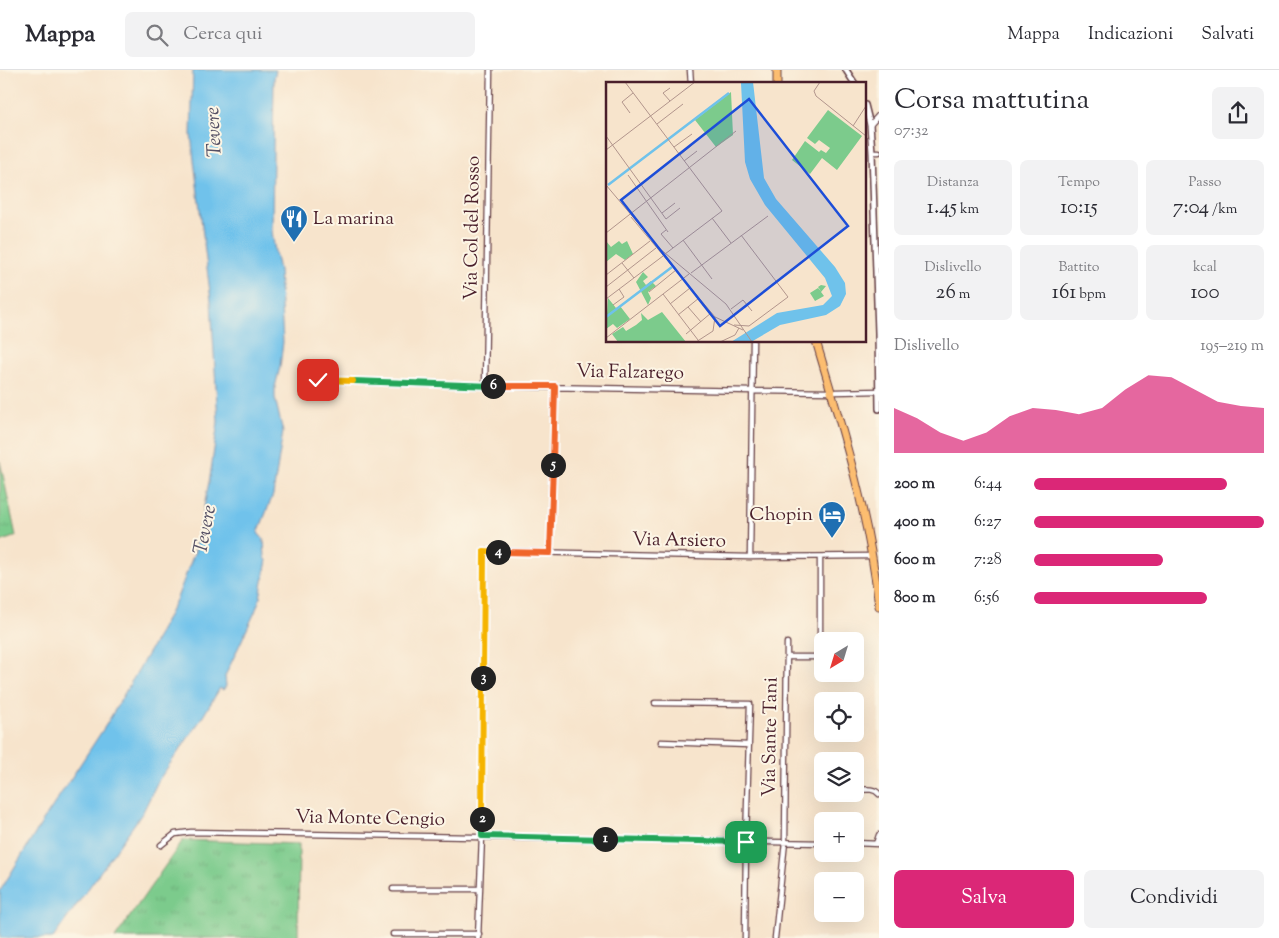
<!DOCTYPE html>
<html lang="it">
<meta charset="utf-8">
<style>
body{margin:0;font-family:"Sorts Mill Goudy",serif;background:#f2f2f3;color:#2b2b33;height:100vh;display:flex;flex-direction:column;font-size:19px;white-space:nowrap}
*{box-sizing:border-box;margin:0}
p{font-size:16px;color:#7c7c81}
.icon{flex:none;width:28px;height:28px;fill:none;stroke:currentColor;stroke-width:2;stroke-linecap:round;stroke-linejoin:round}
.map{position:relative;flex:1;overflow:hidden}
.drawer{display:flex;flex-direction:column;background:#fff;width:400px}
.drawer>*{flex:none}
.needle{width:32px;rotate:218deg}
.tools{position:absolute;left:814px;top:562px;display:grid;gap:10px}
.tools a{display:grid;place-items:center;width:50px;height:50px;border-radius:8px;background:#fff;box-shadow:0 5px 20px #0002;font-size:25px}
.pin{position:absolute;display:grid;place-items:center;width:42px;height:42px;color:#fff;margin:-21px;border-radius:10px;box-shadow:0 2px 8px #0006}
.km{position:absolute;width:25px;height:25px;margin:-12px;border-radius:50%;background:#222;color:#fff;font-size:14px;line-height:25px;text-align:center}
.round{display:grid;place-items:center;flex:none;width:52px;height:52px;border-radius:8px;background:#f2f2f3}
.overview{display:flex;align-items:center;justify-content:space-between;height:85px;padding:0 15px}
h1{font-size:28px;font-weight:600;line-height:38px}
.figures{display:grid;grid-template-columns:repeat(3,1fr);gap:8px;height:85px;padding:5px 15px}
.figures div{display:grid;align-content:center;border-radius:8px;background:#f2f2f3;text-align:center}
.figures b{font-size:21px;font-weight:600}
.figures small{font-size:14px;font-weight:400}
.figures p{font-size:14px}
.chart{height:140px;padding:10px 15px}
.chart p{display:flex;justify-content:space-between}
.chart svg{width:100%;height:90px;margin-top:5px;fill:#db2777;opacity:.7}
.cta{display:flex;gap:10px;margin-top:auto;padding:10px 15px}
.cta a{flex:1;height:58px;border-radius:8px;background:#db2777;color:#fff;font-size:20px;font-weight:600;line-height:58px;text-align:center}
.cta a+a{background:#f2f2f3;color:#2b2b33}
ul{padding:0 15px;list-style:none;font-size:16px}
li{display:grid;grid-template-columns:80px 60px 1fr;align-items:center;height:38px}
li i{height:12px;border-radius:6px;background:#db2777}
header{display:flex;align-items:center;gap:30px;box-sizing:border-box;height:70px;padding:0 25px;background:#fff;border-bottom:1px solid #e1e1e2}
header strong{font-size:24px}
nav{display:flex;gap:28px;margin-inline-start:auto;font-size:18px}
.search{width:350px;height:45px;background:#f2f2f3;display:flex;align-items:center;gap:12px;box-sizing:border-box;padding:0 18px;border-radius:8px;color:#7c7c81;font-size:19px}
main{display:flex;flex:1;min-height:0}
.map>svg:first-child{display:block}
</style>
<header>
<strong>Mappa</strong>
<div class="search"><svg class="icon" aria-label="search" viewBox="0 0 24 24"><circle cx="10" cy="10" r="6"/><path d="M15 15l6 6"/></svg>Cerca qui</div>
<nav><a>Mappa</a><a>Indicazioni</a><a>Salvati</a></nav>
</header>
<main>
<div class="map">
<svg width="879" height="868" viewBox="0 0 879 868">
<defs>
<pattern id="grass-tufts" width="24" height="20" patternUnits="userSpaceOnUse" patternTransform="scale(1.25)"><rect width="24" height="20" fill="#7ccb8c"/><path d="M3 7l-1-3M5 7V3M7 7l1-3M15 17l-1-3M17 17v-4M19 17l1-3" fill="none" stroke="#6dae79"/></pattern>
</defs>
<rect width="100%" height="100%" fill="#fcf5e5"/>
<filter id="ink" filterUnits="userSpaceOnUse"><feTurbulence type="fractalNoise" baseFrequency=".02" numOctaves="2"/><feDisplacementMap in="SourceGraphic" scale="10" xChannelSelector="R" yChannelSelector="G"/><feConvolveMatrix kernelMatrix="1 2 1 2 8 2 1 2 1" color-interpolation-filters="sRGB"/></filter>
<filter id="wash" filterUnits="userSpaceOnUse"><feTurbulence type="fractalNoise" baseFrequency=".0096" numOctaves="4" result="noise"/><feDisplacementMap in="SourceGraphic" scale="20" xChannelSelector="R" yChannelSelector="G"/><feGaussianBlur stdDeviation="1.12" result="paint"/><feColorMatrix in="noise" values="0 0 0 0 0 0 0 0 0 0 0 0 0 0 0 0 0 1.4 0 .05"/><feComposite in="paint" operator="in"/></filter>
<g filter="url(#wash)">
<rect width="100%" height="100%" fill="#f7e4cc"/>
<path fill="url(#grass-tufts)" stroke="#63755c" d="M 0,391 L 16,466 L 0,472 Z
M 183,770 L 299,774 L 298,868 L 115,868 Z"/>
<path fill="#6fc2eb" stroke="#5c708b" d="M 193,0 L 276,0 L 274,8 L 272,161 L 275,182 L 279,200 L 283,272 L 280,297 L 275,317 L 275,328 L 283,362 L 273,425 L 258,463 L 264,470 L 265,488 L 267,490 L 260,528 L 255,542 L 225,606 L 226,616 L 223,620 L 220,618 L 202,648 L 158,711 L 143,742 L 53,868 L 0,868 L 0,821 L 41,754 L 106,655 L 158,566 L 177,528 L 195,481 L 210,407 L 218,352 L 211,231 L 191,65 Z"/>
</g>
<g filter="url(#ink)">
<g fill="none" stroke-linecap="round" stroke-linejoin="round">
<defs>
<path id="minor" d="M 690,0 L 691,14
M 870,55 L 879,45
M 872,82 L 879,82
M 308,309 L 318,310 L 485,316 L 752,321 L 831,322
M 485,316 L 490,0
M 835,322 L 879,321
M 550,483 L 555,316
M 750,487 L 753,271
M 787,587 L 820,587 L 820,487
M 655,633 L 750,634 L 746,772 L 745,868
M 661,672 L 749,675
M 855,720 C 863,720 874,717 879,724
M 855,773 L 879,774
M 876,774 L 879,765
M 161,775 L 175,764 L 191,762 L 822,773
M 393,819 L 480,819
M 393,864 L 479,864
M 478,868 L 482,766 L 484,481 L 750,487 L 872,486
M 775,868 L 785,772 L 787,573"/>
<path id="tertiary" d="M 846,0 L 855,14
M 865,35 L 870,55 L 872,82 L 878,263 L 879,339"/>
<path id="primary" d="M 777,14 L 777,0
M 816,271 C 842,358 869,445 879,536"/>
</defs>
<use href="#minor" stroke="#643d43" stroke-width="7"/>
<use href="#tertiary" stroke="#643d43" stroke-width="8"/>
<use href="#primary" stroke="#643d43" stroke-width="9"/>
<use href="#minor" stroke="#fff" stroke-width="4.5"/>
<use href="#tertiary" stroke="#fff" stroke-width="5"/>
<use href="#primary" stroke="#fcbd6f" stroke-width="7"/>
</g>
</g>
<g fill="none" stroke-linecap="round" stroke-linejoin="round" filter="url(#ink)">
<defs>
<path id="split-1" d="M 605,769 L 746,772"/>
<path id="split-2" d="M 482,749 L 482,766 L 605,769"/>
<path id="split-3" d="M 482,749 L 483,608"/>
<path id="split-4" d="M 483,608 L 484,481 L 498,482"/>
<path id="split-5" d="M 498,482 L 550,483 L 553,395"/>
<path id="split-6" d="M 493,316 L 555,316 L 553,395"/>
<path id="split-7" d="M 353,311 L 493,316"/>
<path id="split-8" d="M 318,310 L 353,311"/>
</defs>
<use href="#split-1" stroke="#fff" stroke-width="10"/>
<use href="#split-2" stroke="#fff" stroke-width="10"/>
<use href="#split-3" stroke="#fff" stroke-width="10"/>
<use href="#split-4" stroke="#fff" stroke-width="10"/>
<use href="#split-5" stroke="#fff" stroke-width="10"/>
<use href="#split-6" stroke="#fff" stroke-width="10"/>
<use href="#split-7" stroke="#fff" stroke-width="10"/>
<use href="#split-8" stroke="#fff" stroke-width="10"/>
<use href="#split-1" stroke="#22a559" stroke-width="6"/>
<use href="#split-2" stroke="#22a559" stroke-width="6"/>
<use href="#split-3" stroke="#f5b400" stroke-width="6"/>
<use href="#split-4" stroke="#f5b400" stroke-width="6"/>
<use href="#split-5" stroke="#f0652b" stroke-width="6"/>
<use href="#split-6" stroke="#f0652b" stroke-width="6"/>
<use href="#split-7" stroke="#22a559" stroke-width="6"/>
<use href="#split-8" stroke="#f5b400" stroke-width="6"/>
</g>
<defs>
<symbol id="restaurant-pin" viewBox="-11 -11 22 30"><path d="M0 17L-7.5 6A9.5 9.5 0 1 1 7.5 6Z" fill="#1f6fb2" stroke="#fcf5e5"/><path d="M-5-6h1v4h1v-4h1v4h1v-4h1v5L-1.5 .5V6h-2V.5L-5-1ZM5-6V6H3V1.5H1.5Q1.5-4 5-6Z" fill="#fff"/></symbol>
<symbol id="hotel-pin" viewBox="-11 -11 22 30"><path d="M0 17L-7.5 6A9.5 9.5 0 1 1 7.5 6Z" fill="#1f6fb2" stroke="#fcf5e5"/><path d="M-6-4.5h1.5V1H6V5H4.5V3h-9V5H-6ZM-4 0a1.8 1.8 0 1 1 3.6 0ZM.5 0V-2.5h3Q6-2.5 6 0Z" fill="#fff"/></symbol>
</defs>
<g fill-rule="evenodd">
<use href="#restaurant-pin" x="278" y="133" width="32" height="43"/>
<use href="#hotel-pin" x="816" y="429" width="32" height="43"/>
</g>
<g text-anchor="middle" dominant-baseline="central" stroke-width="4" stroke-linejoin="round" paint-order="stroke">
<g font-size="19" fill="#4a1f2b" stroke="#fcf5e5" text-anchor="start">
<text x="313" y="149">La marina</text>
<text x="813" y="445" text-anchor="end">Chopin</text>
</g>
<g font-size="19" fill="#4a1f2b" stroke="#fcf5e5">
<text transform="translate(473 158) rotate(-89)">Via Col del Rosso</text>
<text transform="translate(630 303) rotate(1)">Via Falzarego</text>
<text transform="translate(679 471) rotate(1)">Via Arsiero</text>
<text transform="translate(771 667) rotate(-89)">Via Sante Tani</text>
<text transform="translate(370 749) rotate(1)">Via Monte Cengio</text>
</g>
<g font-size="20" font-style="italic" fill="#555065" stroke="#fcf5e5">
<text transform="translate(215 62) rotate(-93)">Tevere</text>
<text transform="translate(206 460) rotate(-79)">Tevere</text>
</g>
</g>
<g transform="translate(606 12)">
<rect width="260" height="260" fill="#f7e4cc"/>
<path d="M 125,10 L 127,53 L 110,65 L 89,38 ZM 222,28 L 256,54 L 231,88 L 216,76 L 204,92 L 186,78 L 199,59 L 213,70 L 215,68 L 220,71 L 224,66 L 213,58 L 209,62 L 201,56 ZM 0,159 L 5,165 L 13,159 L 16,162 L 21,159 L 27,172 L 19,178 L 10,172 L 0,180 ZM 37,190 L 42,195 L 37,199 L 40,203 L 45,199 L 50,204 L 42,210 L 45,216 L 42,223 L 30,200 ZM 2,216 L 10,226 L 14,224 L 24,237 L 11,246 L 7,242 L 0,247 ZM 56,230 L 80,260 L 12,260 L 6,252 L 17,245 L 20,249 L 30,243 L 36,238 L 35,231 L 42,238 Z" fill="#7ccb8c"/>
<path d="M 215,203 L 220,204 L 215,210 L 218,214 L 209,219 L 204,211 L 212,206 L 215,209 L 212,205 Z" fill="#7ccb8c"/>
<path d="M 147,0 L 158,96 L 170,117 L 229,185 L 239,201 L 240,212 L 234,224 L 220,233 L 174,243 L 145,260 L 125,260 L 171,231 L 217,223 L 226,214 L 219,196 L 159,123 L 144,97 L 139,80 L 135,1 Z" fill="#6fc2eb"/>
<path fill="none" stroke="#6fc2eb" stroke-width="2.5" d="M 2,103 L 123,11M 0,235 L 66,185"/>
<path fill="none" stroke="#b2958c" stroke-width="1" d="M 19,0 L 116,129 L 59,172M 214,0 L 208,9 L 210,14 L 260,54M 64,19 L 57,11 L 64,6M 24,31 L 16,20 L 27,11M 51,42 L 77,22M 247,44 L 260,24M 0,54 L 60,137 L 74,126M 68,65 L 86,52M 0,68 L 89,0M 74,73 L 86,63M 78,79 L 91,69M 22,93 L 62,150M 0,103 L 53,166 L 120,222 L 146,260M 56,131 L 69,121M 25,135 L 109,235 L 137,248M 106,136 L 125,161M 60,148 L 55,152 L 67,166M 0,151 L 130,49M 77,158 L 106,197M 16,181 L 28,196M 85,191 L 162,134M 0,193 L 44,159M 0,205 L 50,166M 43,210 L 70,188M 57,212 L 92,258M 0,217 L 57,174M 64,222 L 84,206M 7,223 L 18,215 L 13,207M 82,225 L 95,240M 125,227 L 137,218 L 146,229M 72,233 L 93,216M 128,243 L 143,244 L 182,215 L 135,153M 80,252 L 105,231M 0,256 L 83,192M 90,260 L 107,249 L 109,235M 114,260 L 129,253 L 133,246"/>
<path fill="#1d4ed8" fill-opacity="0.15" stroke="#1d4ed8" stroke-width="2.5" d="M 143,17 L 242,144 L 114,244 L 15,118 Z"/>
<rect width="260" height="260" fill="none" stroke="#4a1f2b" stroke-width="2.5"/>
</g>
</svg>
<div class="tools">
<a><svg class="needle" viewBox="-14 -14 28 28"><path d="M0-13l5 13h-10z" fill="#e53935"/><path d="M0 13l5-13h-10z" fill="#7c7c81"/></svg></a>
<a><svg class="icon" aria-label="locate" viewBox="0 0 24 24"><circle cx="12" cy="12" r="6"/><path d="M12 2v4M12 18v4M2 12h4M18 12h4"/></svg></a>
<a><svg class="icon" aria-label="layers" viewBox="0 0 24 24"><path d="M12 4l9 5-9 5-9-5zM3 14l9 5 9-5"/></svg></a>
<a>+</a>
<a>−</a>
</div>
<div class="pin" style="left:746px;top:772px;background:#1e9e55"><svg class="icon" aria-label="arrive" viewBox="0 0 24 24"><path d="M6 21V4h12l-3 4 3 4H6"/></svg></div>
<div class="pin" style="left:318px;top:310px;background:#d93025"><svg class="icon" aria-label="check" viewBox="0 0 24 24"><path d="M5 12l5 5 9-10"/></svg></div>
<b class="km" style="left:605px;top:769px">1</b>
<b class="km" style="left:482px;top:749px">2</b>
<b class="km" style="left:483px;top:608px">3</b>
<b class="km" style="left:498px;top:482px">4</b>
<b class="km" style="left:553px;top:395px">5</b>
<b class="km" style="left:493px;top:316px">6</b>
</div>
<section class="drawer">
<div class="overview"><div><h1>Corsa mattutina</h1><p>07:32</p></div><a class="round"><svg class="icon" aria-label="share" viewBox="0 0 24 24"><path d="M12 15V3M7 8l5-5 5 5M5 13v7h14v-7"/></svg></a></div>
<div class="figures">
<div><p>Distanza</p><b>1.45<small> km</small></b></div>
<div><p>Tempo</p><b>10:15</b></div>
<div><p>Passo</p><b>7:04<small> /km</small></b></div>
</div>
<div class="figures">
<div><p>Dislivello</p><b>26<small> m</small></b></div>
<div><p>Battito</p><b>161<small> bpm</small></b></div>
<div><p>kcal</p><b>100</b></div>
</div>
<div class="chart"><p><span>Dislivello</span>195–219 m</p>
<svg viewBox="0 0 160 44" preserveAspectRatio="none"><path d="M0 44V22L10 27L20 34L30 38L40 34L50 26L60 22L70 23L80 25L90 22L100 13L110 6L120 7L130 13L140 19L150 21L160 22V44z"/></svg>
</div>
<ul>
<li><b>200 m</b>6:44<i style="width:84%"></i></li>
<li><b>400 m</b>6:27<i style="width:100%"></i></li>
<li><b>600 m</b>7:28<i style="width:56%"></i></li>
<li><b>800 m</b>6:56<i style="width:75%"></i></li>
</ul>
<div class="cta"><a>Salva</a><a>Condividi</a></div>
</section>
</main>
